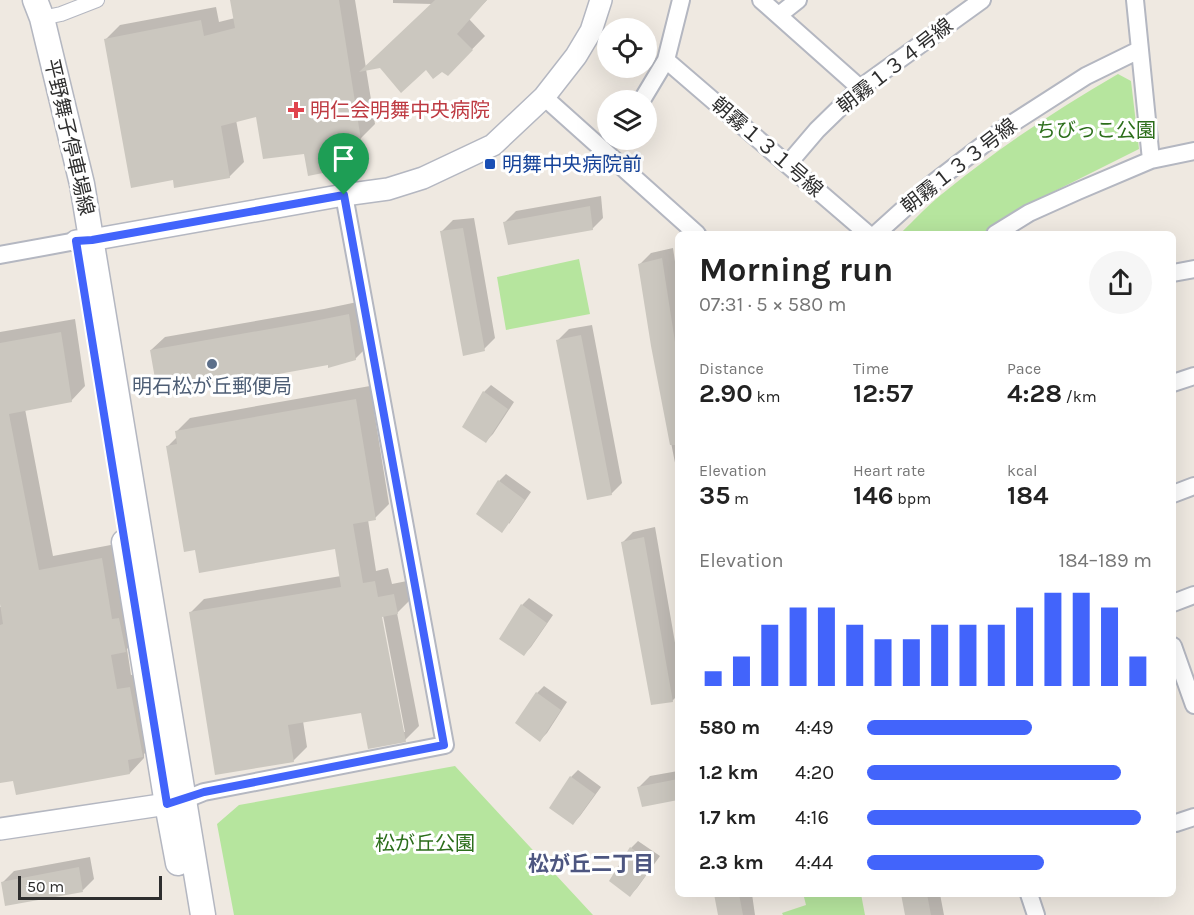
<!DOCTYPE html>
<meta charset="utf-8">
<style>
body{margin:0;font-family:Karla,"Noto Sans JP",sans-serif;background:#f6f6f6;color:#222;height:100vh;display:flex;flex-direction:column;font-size:22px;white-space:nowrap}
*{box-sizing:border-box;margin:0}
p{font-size:20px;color:#767676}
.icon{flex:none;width:33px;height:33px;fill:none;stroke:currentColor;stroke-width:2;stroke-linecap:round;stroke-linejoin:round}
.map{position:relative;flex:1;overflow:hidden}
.details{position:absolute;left:675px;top:231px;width:501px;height:666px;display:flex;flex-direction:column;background:#fff;border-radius:9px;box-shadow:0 6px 24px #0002}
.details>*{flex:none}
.tools{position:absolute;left:597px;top:18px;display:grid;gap:12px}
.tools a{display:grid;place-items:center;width:60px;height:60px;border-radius:50%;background:#fff;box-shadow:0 6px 24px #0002;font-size:30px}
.scale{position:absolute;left:18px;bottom:15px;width:144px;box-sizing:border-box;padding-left:6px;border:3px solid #2e2e2e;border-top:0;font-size:16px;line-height:21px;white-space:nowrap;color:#2e2e2e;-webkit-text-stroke:4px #fff;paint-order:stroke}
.pin{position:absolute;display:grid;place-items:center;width:51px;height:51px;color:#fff;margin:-62px -26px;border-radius:50% 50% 50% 0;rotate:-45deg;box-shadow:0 0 6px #0007}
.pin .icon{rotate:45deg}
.round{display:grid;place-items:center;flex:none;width:63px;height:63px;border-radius:32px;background:#f6f6f6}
.overview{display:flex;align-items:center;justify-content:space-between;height:102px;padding:0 24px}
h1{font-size:33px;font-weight:700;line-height:45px}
.figures{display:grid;grid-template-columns:repeat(3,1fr);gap:9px;height:102px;padding:6px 24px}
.figures div{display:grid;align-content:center}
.figures b{font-size:26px;font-weight:700}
.figures small{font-size:16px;font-weight:400}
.figures p{font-size:16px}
.chart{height:168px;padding:12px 24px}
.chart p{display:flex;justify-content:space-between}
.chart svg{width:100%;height:108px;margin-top:6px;stroke:#4264fb;stroke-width:6}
ul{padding:0 24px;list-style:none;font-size:20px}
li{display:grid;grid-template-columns:96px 72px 1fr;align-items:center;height:45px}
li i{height:15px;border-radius:8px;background:#4264fb}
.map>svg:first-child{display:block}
</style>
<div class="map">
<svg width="1194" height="915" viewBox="0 0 1194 915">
<rect width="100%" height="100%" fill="#efe9e1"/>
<path fill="#b6e59e" d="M 1118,74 L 1131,81 L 1139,149 L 1015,211 L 983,234 L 900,234 C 915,219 930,203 947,190 C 1000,147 1059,108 1118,74 Z
M 579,259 L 590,314 L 506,330 L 497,277 Z
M 455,766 L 593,915 L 234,915 L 217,824 L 239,805 Z
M 822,894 L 861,894 L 865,915 L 783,915 L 782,913 L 806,905 L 804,897 Z"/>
<path fill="#0003" fill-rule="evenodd" d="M 232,0 L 355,0 L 366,68 L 432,4 L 393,3 L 393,0 L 487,0 L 469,19 L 485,36 L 448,74 L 442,70 L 426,68 L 380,66 L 366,69 L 375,124 L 360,139 L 340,142 L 342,156 L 327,171 L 257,115 L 236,120 L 244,162 L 229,177 L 174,179 L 106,39 L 120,25 L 216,7 L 219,22 L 235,18 Z
M 601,196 L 603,218 L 592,229 L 505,222 L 516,211 Z
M 474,218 L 495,338 L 484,349 L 442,231 L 453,220 Z
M 673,248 L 678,282 L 678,478 L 652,346 L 640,264 L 651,253 Z
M 362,301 L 369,345 L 355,359 L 329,363 L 151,350 L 165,337 L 324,309 Z
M 75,319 L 85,386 L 71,401 L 25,409 L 53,556 L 116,544 L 139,636 L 127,649 L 131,675 L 144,673 L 157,741 L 144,754 L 144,758 L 130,773 L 14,779 L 0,777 L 0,607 L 2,607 L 0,593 L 0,332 Z
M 592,325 L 622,483 L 611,494 L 558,340 L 569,329 Z
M 491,385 L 514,402 L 493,434 L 486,441 L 484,392 Z
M 370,386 L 389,504 L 375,518 L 368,520 L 376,571 L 388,568 L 392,584 L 407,581 L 411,599 L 397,613 L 419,726 L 405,740 L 362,711 L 303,721 L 307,747 L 293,761 L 191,612 L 204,599 L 341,576 L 336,547 L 196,548 L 168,446 L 178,436 L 177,431 L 190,418 ZM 379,610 L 382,610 L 405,732 L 402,732 Z
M 506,474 L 531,492 L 509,524 L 499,481 Z
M 655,527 L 678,660 L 678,695 L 672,701 L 622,543 L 633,532 Z
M 529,598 L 553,615 L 531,647 L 524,654 L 522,605 Z
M 544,686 L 567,702 L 547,733 L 540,740 L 517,722 L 537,693 Z
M 578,770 L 601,787 L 580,816 L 573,823 L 571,777 Z
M 678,771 L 678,799 L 639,787 L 650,776 Z
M 638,841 L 660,856 L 637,888 L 630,895 L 631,848 Z
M 90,857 L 94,879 L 83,890 L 3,882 L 14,871 Z
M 715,894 L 752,894 L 755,915 L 719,915 Z
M 903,894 L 940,894 L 944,915 L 906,915 Z"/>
<path fill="#cbc7bf" d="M 230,0 L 339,0 L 361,140 L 324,146 L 328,172 L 308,176 L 304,154 L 263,159 L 256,117 L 221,126 L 230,178 L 174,188 L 173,180 L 131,188 L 104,39 L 201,20 L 204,36 L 235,28 Z
M 435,0 L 487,0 L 457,34 L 473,50 L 448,76 L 442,72 L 433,79 L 426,70 L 401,93 L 380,68 L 359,72 Z
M 590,206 L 593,230 L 508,245 L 503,222 Z
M 463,228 L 485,351 L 463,356 L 440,231 Z
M 662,258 L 678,361 L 678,445 L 670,445 L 651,346 L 638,264 Z
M 349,314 L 356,360 L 328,368 L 328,365 L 158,396 L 150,350 L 309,322 Z
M 61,332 L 72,402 L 9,414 L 39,570 L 102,558 L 112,619 L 119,618 L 126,652 L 111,655 L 117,689 L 130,687 L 143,757 L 128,760 L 130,774 L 16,795 L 13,781 L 0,783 L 0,625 L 3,624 L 0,604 L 0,343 Z
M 581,335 L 612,495 L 587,500 L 556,340 Z
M 483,391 L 508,409 L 486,443 L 462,427 Z
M 356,399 L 376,520 L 353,524 L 363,583 L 375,581 L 378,597 L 394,594 L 398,614 L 382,617 L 406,742 L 368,749 L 361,713 L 288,725 L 294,762 L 215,775 L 189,612 L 341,587 L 335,549 L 199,573 L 195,550 L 184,552 L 166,446 L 177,444 L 175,431 Z
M 498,480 L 525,500 L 502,533 L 476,514 Z
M 644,537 L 673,702 L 651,705 L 621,542 Z
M 521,604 L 547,623 L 524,656 L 499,639 Z
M 536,692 L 561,710 L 540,742 L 515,723 Z
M 570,776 L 595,794 L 573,825 L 549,808 Z
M 678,779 L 678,800 L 642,807 L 637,787 Z
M 630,847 L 654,864 L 630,897 L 609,881 Z
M 79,867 L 83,892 L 5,906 L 1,882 Z
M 714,894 L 739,894 L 743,915 L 718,915 Z
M 901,894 L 927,894 L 931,915 L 905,915 Z"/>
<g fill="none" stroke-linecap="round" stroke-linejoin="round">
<defs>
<path id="pedestrian" d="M 42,18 L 61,14 L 97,0"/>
<path id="minor" d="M 761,0 L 860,88
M 1135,0 L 1151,160
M 779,15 L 798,0
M 666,60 L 868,234
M 544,97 L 697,234
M 642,100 L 666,60 L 681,0
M 788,164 L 817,130 L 860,88 L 982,0
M 876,234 L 928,187 L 1005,128 L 1086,76 L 1139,50
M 995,234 L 1029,213 L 1078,191 L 1151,160 L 1194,151
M 0,255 L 76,241
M 1173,273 L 1194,269
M 1173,383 L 1194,376
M 1173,494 L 1194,486
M 1173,603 L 1194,595
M 1173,646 L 1194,705
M 184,800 L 204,792 L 445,745 L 344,195
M 1176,823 L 1194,817
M 1029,894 L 1036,915"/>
<path id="tertiary" d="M 76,241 L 91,240 L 344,195 L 388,189 L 423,178 L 493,145 L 544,97 L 576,56 L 591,31 L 601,0
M 0,829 L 167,804 L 183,800"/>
<path id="secondary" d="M 35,0 L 42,18 L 82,184 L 203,915
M 124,542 L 167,804 L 178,863"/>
</defs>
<use href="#pedestrian" stroke="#b4b7c1" stroke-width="16"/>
<use href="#minor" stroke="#b4b7c1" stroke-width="20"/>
<use href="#tertiary" stroke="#b4b7c1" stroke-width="24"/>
<use href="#secondary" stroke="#b4b7c1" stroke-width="27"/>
<use href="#pedestrian" stroke="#fff" stroke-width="14"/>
<use href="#minor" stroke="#fff" stroke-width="16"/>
<use href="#tertiary" stroke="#fff" stroke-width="21"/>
<use href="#secondary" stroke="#fff" stroke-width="24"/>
</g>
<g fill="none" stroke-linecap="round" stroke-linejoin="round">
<defs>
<path id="route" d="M 344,195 L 444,745 L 204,792 L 167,804 L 76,241 L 92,240 Z"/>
</defs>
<use href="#route" stroke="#fff" stroke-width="12"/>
<use href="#route" stroke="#4264fb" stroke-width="8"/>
</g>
<path fill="#e0444e" stroke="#fff" stroke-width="2" d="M293 101h6v6h6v6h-6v6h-6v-6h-6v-6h6z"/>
<rect fill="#1a4fb4" stroke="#fff" stroke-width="2" x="484" y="158" width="12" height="12" rx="3"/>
<circle fill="#5c6f8a" stroke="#fff" stroke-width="2" cx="212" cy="364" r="6"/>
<g text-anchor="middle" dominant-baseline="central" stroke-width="6" stroke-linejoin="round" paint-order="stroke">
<g font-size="20" fill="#2e2e2e" stroke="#fff">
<text transform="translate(895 66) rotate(-38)">朝霧１３４号線</text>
<text transform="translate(69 137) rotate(77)">平野舞子停車場線</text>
<text transform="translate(767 147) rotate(41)">朝霧１３１号線</text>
<text transform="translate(959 166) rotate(-38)">朝霧１３３号線</text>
</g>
<g font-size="20" fill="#be3a42" stroke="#fff" text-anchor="start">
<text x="310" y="110">明仁会明舞中央病院</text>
</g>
<g font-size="20" fill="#2c6e1b" stroke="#fff">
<text x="1096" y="130">ちびっこ公園</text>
<text x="425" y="843">松が丘公園</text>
</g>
<g font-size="20" fill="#164399" stroke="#fff" text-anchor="start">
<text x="502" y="164">明舞中央病院前</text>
</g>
<g font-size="20" fill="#4e5e75" stroke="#fff">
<text x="212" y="386">明石松が丘郵便局</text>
</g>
<g font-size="21" font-weight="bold" fill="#4d5680" stroke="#fff">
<text x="591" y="864">松が丘二丁目</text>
</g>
</g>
</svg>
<div class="tools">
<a><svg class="icon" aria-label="locate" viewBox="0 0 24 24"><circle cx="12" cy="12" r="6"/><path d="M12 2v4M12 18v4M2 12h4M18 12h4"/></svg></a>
<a><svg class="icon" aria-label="layers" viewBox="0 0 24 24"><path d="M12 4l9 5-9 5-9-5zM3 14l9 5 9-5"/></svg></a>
</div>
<div class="scale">50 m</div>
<div class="pin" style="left:344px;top:195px;background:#1e9e55"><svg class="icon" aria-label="arrive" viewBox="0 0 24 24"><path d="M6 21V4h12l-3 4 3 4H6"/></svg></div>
<section class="details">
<div class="overview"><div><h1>Morning run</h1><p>07:31 · 5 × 580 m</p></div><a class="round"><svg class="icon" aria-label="share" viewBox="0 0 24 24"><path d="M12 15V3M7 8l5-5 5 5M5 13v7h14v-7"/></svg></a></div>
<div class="figures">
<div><p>Distance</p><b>2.90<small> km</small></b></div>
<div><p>Time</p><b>12:57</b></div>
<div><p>Pace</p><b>4:28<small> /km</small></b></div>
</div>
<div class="figures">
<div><p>Elevation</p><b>35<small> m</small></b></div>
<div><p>Heart rate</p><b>146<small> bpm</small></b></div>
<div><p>kcal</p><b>184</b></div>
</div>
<div class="chart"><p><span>Elevation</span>184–189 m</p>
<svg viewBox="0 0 160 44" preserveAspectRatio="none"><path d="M5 44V38M15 44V32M25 44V19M35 44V12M45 44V12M55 44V19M65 44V25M75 44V25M85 44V19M95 44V19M105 44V19M115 44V12M125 44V6M135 44V6M145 44V12M155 44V32"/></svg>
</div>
<ul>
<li><b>580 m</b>4:49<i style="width:58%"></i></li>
<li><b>1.2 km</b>4:20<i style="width:89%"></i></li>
<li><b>1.7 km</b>4:16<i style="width:96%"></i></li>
<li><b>2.3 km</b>4:44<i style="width:62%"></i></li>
</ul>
</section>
</div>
